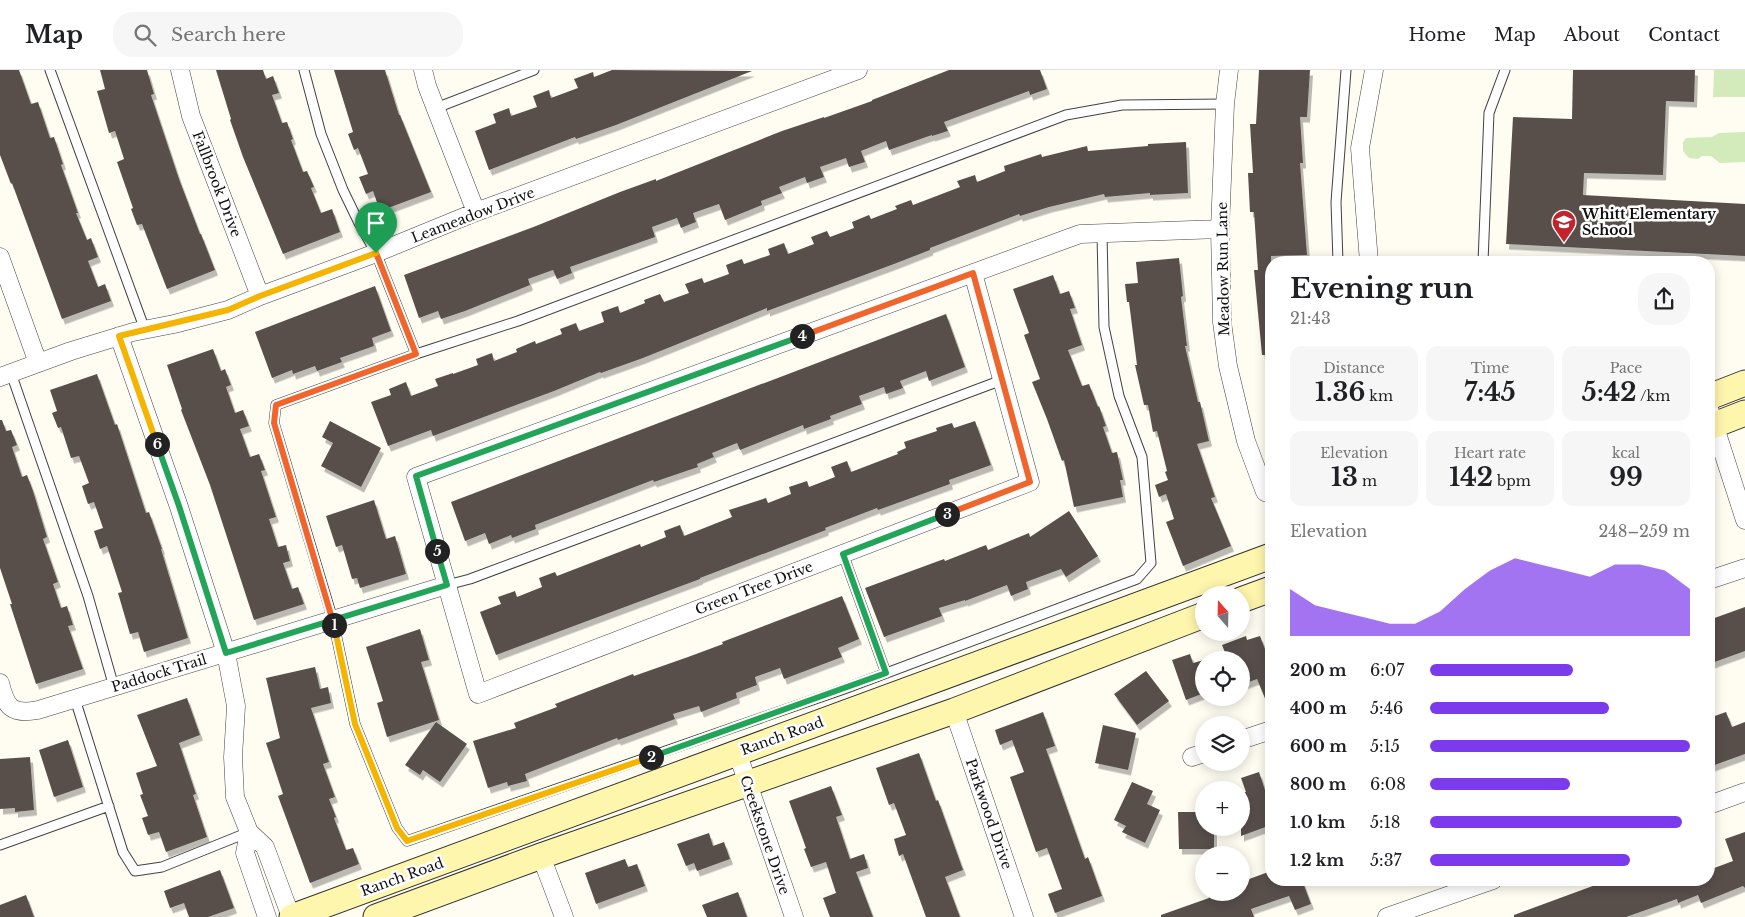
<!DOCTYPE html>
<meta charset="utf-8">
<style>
body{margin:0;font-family:"Libre Baskerville",serif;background:#f6f6f6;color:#202124;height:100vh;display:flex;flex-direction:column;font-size:19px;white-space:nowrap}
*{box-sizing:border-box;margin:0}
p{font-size:16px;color:#757577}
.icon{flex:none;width:28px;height:28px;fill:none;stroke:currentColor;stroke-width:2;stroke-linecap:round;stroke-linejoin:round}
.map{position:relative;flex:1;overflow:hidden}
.sheet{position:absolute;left:1265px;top:186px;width:450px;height:630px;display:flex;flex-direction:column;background:#fff;border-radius:20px;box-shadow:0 2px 12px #0003}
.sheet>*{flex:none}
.needle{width:32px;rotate:340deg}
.fabs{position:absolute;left:1195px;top:516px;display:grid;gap:10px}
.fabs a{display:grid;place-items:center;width:55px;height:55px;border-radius:50%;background:#fff;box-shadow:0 2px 12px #0003;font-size:25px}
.pin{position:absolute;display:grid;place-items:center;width:42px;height:42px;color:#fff;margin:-51px -21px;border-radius:50% 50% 50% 0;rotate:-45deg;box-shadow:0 0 5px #0007}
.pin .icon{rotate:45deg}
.km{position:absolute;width:25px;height:25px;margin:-12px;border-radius:50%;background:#222;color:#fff;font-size:14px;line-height:25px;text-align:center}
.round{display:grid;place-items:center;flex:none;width:52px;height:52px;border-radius:20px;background:#f6f6f6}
.head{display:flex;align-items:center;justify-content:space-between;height:85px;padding:0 25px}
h1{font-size:28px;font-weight:700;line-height:38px}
.stats{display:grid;grid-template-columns:repeat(3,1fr);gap:8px;height:85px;padding:5px 25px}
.stats div{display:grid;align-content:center;border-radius:12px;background:#f6f6f6;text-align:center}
.stats b{font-size:25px;font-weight:700}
.stats small{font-size:14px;font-weight:400}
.stats p{font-size:14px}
.chart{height:140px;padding:10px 25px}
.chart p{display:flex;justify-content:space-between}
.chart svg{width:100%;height:90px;margin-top:5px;fill:#7c3aed;opacity:.7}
ul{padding:0 25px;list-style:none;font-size:16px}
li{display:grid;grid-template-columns:80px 60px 1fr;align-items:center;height:38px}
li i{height:12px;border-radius:6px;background:#7c3aed}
header{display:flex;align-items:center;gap:30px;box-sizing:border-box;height:70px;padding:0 25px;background:#fff;border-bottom:1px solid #e0e0e0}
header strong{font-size:24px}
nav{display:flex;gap:28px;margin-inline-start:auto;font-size:18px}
.search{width:350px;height:45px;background:#f6f6f6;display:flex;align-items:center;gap:12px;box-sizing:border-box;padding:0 18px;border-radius:20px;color:#757577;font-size:19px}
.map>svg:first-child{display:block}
</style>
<header>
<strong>Map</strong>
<div class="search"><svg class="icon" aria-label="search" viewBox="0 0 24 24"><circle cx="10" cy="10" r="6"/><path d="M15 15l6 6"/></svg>Search here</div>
<nav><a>Home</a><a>Map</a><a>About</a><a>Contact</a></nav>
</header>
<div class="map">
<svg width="1745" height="847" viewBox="0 0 1745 847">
<defs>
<filter id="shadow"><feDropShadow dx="3" dy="5.5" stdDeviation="0" flood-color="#0004"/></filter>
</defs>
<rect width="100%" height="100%" fill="#fffcf2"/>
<path fill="#d3ebba" d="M 1714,0 L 1745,0 L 1745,27 L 1713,27 Z
M 1745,62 L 1745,92 L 1720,93 L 1711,86 L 1702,86 L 1698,89 L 1689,88 L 1683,81 L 1683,72 L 1686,68 L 1712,67 L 1719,63 Z"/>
<path fill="#58504b" filter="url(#shadow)" d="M 0,0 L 19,0 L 31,34 L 38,32 L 50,68 L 54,67 L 63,94 L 61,95 L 78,143 L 76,143 L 87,170 L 91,168 L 98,187 L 88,191 L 98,217 L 105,214 L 111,231 L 62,249 L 12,113 L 11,114 L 0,85 Z
M 100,0 L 147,0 L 154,24 L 151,25 L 179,109 L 200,164 L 201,164 L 215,200 L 167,219 L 142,154 L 137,155 L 131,139 L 133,138 L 117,92 L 124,89 L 115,61 L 109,63 L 97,21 L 105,19 Z
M 216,0 L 263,0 L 266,9 L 273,6 L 279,23 L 272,25 L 282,53 L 287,52 L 293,69 L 291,70 L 303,102 L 307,101 L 314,117 L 311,118 L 321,143 L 332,139 L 340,162 L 283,184 L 243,87 L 230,50 L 231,49 Z
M 334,0 L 385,0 L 399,45 L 400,45 L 431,122 L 380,141 L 373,121 L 366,124 L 359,107 L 368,104 L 358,78 L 354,80 L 348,64 L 353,62 Z
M 612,0 L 752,1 L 616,55 L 576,69 L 575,67 L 489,100 L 475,61 L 496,53 L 493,44 L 509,38 L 511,46 L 537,37 L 533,26 L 549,20 L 551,28 L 578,18 L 574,9 L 593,2 L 594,7 Z
M 949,0 L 1040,0 L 1047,19 L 1030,25 L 1029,21 L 944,52 L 948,61 L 932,66 L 932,65 L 889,80 L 886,71 L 861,81 L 865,92 L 849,97 L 846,88 L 820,97 L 824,107 L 807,113 L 805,107 L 779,117 L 782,123 L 761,131 L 762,135 L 725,150 L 719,134 L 693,143 L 696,152 L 681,158 L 677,148 L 652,157 L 655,167 L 570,197 L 572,203 L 557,209 L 553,200 L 528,209 L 530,215 L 465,241 L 441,249 L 438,241 L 419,248 L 404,205 L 536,156 L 620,122 L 656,109 L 656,111 L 782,61 L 824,47 L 824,48 L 872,31 L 872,30 Z
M 1259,0 L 1310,0 L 1307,47 L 1300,47 L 1303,93 L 1300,93 L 1307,185 L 1271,186 L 1271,285 L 1262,285 L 1254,200 L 1258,200 L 1254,142 L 1250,142 L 1248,103 L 1253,103 L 1250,54 L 1256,54 Z
M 1573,0 L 1695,0 L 1694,32 L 1666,31 L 1663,105 L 1584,103 L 1583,125 L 1745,134 L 1745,186 L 1506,174 L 1513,47 L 1572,49 Z
M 1186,72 L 1188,123 L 1150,125 L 1150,123 L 1105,127 L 1104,124 L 1049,137 L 1020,146 L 1019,144 L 930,178 L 930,180 L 894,194 L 767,241 L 767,238 L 643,288 L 601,303 L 600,302 L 554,321 L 433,366 L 431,360 L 388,376 L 371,332 L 391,325 L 389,319 L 406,312 L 411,326 L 438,316 L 435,309 L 453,303 L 453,304 L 478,295 L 476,289 L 492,283 L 494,291 L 517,282 L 516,279 L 535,271 L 536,274 L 562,264 L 560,259 L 576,253 L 579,261 L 604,252 L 601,242 L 618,236 L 620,243 L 645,233 L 644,230 L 660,224 L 664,232 L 689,223 L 685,214 L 702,208 L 704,213 L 729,204 L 726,195 L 742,189 L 744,194 L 770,185 L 768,179 L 784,173 L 788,184 L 814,174 L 811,167 L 827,161 L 830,167 L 854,158 L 852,152 L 869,145 L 871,149 L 897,139 L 895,136 L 911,130 L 913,135 L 960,117 L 957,111 L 975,105 L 977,112 L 1005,101 L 1004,96 L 1041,84 L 1042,87 L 1087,76 L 1088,81 L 1148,76 L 1148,74 Z
M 1179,188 L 1183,226 L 1181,227 L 1187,276 L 1185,276 L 1198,332 L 1200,332 L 1209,371 L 1197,374 L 1215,427 L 1211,428 L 1231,476 L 1183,496 L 1166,452 L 1174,449 L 1166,424 L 1159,427 L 1155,415 L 1168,410 L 1165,402 L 1167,401 L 1157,361 L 1153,362 L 1148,335 L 1144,335 L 1135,295 L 1137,295 L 1129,232 L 1127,232 L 1125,214 L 1138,213 L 1136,192 Z
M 1053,205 L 1060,224 L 1069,221 L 1075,238 L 1070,239 L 1082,275 L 1068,280 L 1082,316 L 1089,314 L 1098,337 L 1099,336 L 1106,356 L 1103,357 L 1112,383 L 1117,382 L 1123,410 L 1120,410 L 1123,427 L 1074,437 L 1064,390 L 1062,391 L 1047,349 L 1032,312 L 1040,309 L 1024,265 L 1029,263 L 1013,219 Z
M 375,216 L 391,261 L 372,268 L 374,276 L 340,288 L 342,292 L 317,301 L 315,296 L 293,304 L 292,300 L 272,308 L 255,262 Z
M 946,244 L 965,297 L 929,311 L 926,301 L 900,311 L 903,318 L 886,324 L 884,317 L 859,326 L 862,334 L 830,346 L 831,349 L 804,359 L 803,355 L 740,380 L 737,373 L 712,383 L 714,387 L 697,394 L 698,397 L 654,412 L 653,410 L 535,455 L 536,459 L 512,468 L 511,465 L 489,474 L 485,463 L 465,471 L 451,432 Z
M 213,279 L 221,301 L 225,299 L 231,315 L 226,317 L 235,343 L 243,340 L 249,356 L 240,359 L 250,387 L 259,384 L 265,400 L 261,401 L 276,447 L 269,449 L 278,477 L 286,475 L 290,491 L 283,493 L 292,519 L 298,517 L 304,534 L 254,550 L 210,415 L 181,340 L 182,339 L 167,295 Z
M 97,304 L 115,355 L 117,354 L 146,443 L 149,442 L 162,479 L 161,479 L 188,568 L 144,582 L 138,562 L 130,564 L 118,523 L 122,522 L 107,476 L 100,479 L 94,461 L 103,458 L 94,432 L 88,434 L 82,416 L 89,413 L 79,386 L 71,388 L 61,357 L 58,358 L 52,343 L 57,341 L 50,320 Z
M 0,350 L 2,350 L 6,361 L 11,360 L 17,375 L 12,377 L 22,407 L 27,405 L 33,421 L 47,467 L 43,469 L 58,512 L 53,514 L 61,538 L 67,536 L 73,555 L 68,556 L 83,599 L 36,614 L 10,534 L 12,534 L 0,498 Z
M 330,351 L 381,378 L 361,417 L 321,396 L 333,373 L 322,367 Z
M 975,351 L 991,395 L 949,410 L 950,414 L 878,440 L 877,438 L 825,458 L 826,460 L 700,508 L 700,509 L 496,585 L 480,542 L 501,534 L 498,527 L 515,521 L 517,527 L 542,517 L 539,508 L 555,502 L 557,506 L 640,474 L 641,477 L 666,467 L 664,461 L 680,455 L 684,466 L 732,447 L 729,440 L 766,428 L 768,433 L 791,424 L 789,417 L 807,411 L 809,417 L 835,407 L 831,397 L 847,391 L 851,402 L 898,384 L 897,382 L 906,378 L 904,372 L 937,361 L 936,358 L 952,353 L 954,358 Z
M 374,430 L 386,469 L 395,466 L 406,504 L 360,518 L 357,508 L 352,509 L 342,475 L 336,477 L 326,446 Z
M 1069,441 L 1098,486 L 1066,507 L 1061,499 L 1026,512 L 1028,519 L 1011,526 L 1007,515 L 965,531 L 965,530 L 939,538 L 942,546 L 884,567 L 865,518 L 944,489 L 945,491 L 986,475 L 988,480 L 1029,463 L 1030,467 Z
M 842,526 L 859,569 L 838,578 L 842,587 L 784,609 L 780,598 L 755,607 L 757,615 L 736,623 L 737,628 L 701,642 L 699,636 L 673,644 L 675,649 L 618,670 L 617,668 L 525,704 L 527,711 L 508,716 L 507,712 L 488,718 L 473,671 L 516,658 L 514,653 L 557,637 L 555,634 L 633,604 L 634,606 L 688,587 L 723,574 L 722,572 Z
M 1745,537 L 1745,581 L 1709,594 L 1709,550 Z
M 420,559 L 429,590 L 421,592 L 439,650 L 387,667 L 377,633 L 383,631 L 366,577 Z
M 1246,566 L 1247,570 L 1260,566 L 1271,595 L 1271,643 L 1257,609 L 1241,615 L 1241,590 L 1228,590 L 1222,575 Z
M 1190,584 L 1193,593 L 1204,590 L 1204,623 L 1186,630 L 1172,590 Z
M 315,597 L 320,619 L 328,617 L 331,633 L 311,638 L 329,692 L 323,694 L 335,727 L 329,729 L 336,747 L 334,748 L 346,780 L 353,778 L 359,794 L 310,813 L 278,726 L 283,724 L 266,673 L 280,668 L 266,608 Z
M 1146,601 L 1169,631 L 1137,655 L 1114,624 Z
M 187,628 L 200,665 L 179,673 L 196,724 L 193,725 L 207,767 L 166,782 L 159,762 L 148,765 L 142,748 L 148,746 L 140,725 L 143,724 L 136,703 L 157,696 L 137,645 Z
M 1043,642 L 1055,676 L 1046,679 L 1085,789 L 1088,787 L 1102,826 L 1055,843 L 1048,824 L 1062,819 L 1047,778 L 1036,782 L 1010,707 L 1024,702 L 1012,670 L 1000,675 L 995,660 Z
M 1726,642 L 1732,657 L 1745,652 L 1745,684 L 1709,697 L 1709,648 Z
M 436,652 L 467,674 L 440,712 L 423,700 L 420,705 L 405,695 Z
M 1103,655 L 1136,663 L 1128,700 L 1095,693 Z
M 68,670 L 83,717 L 54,727 L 39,680 Z
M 919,683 L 936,731 L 938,730 L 963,800 L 945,807 L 960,847 L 926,847 L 903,784 L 899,786 L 894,769 L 906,765 L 894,733 L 889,735 L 876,698 Z
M 30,687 L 34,740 L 15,742 L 15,738 L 0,739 L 0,689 Z
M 1259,702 L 1271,738 L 1271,755 L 1241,766 L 1241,723 L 1246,722 L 1241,708 Z
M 1132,712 L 1153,721 L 1147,734 L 1160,740 L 1145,773 L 1122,762 L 1126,756 L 1114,750 Z
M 831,716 L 842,745 L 836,747 L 850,789 L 864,784 L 868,798 L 856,802 L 873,847 L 830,847 L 823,828 L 836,823 L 826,792 L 811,797 L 804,779 L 806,778 L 789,731 Z
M 1178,742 L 1204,742 L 1204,758 L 1214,758 L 1214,779 L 1179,779 Z
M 1745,762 L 1745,818 L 1743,816 L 1701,833 L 1698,825 L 1678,833 L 1677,829 L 1626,847 L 1514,847 L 1514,845 L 1609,810 L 1709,810 L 1709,800 L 1733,791 L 1725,769 Z
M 709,763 L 713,776 L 724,772 L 730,789 L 697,801 L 694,793 L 686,796 L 677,774 Z
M 625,789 L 628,797 L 637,794 L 645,816 L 596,834 L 585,803 Z
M 220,800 L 234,838 L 208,847 L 189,847 L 184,833 L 170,838 L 164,821 Z
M 1271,801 L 1271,810 L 1302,810 L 1311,834 L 1295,840 L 1289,826 L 1251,839 L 1254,847 L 1161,847 L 1161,845 L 1209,828 L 1207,822 L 1241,822 L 1241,812 Z
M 738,822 L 747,847 L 707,847 L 702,835 Z
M 26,825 L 34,847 L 0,847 L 0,835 Z"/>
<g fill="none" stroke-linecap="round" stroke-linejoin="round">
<defs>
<path id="lane" d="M 50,0 L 145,260
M 304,0 L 321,64 L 343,120 L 359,153 L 376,183 L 416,284
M 436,38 L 534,0
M 1102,164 L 1104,257 L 1119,326 L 1142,387 L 1151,493 L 1137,509 L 844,619 L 407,771 L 397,758 L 355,654 L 333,550 L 274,353 L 276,335 L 416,284 L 518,251 L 1066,45 L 1122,35 L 1225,34
M 1338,192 L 1336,132 L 1346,0
M 1483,192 L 1489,43 L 1505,0
M 11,303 L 88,526 L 114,617
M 1259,410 L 1271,405
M 843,484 L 886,603
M 447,515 L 470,509 L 1002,310
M 75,629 L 123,782 L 135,801 L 162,797 L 249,762
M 0,775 L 109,736"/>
<path id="street" d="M 180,0 L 191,46 L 260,226
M 423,0 L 427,16 L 476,142
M 1229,0 L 1225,34 L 1220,159 L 1222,252 L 1228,296 L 1246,371 L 1265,422
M 0,187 L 38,293
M 1369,192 L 1360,78 L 1374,0
M 973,203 L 1030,412 L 478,624 L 416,407 L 1080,164 L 1220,159
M 119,266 L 179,437 L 226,583 L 236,636 L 233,687 L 235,727 L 249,762 L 265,777 L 291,847
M 0,307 L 71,281 L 133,262 L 174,254 L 228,240 L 260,226 L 376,183 L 476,142 L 858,0
M 1709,339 L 1745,450
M 1709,510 L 1745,498
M 0,613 C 6,637 11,645 38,640 L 447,515
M 954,641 L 1024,847
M 1241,670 L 1271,660
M 737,682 L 794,847
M 1192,687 L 1204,683
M 1709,735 L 1745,722
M 249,762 L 245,783 L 267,847
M 541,786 L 564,847
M 1387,847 L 1493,810"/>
<path id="secondary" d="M 1709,327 L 1745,313
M 1709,357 L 1745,343
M 1241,530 L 1271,519
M 292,847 L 1271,486
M 376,847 L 541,786 L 954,641 L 1204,545"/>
</defs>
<use href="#lane" stroke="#424242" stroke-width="11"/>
<use href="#street" stroke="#424242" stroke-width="19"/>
<use href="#secondary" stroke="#313131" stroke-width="27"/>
<use href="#lane" stroke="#fff" stroke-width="9"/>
<use href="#street" stroke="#fff" stroke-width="18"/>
<use href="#secondary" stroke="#fff6ad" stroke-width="25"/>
</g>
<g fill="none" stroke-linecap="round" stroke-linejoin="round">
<defs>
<path id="split-1" d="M 334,555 L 274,353 L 276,335 L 416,284 L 376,183"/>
<path id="split-2" d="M 334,555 L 355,654 L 397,758 L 407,771 L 651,687"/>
<path id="split-3" d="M 651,687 L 886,603 L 843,484 L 947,444"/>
<path id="split-4" d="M 802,266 L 973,203 L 1030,412 L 947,444"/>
<path id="split-5" d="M 437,481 L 416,406 L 802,266"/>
<path id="split-6" d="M 157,374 L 179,436 L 226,583 L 447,515 L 437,481"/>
<path id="split-7" d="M 157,374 L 119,266 L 228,240 L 260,226 L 376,183"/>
</defs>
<use href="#split-1" stroke="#fff" stroke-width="10"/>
<use href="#split-2" stroke="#fff" stroke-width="10"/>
<use href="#split-3" stroke="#fff" stroke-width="10"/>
<use href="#split-4" stroke="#fff" stroke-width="10"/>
<use href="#split-5" stroke="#fff" stroke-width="10"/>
<use href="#split-6" stroke="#fff" stroke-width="10"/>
<use href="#split-7" stroke="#fff" stroke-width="10"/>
<use href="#split-1" stroke="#f0652b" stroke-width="6"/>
<use href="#split-2" stroke="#f5b400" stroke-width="6"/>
<use href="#split-3" stroke="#22a559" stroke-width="6"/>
<use href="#split-4" stroke="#f0652b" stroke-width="6"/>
<use href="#split-5" stroke="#22a559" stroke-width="6"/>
<use href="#split-6" stroke="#22a559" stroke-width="6"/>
<use href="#split-7" stroke="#f5b400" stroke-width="6"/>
</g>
<defs>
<symbol id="school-pin" viewBox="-11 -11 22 30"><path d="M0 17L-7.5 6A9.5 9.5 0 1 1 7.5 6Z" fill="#c3232b" stroke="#fff"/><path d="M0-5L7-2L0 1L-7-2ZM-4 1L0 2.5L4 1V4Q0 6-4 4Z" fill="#fff"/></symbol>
</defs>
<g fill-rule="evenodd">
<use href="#school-pin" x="1550" y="138" width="28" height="38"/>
</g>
<g text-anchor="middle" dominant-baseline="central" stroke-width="5" stroke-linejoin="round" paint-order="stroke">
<g font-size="14" fill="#0f0f0f" stroke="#fff">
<text transform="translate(217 114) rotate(69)">Fallbrook Drive</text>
<text transform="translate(473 145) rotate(-21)">Leameadow Drive</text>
<text transform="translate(1223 199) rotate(-91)">Meadow Run Lane</text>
<text transform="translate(754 518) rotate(-21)">Green Tree Drive</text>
<text transform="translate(159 603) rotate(-17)">Paddock Trail</text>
<text transform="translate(782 666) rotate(-20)">Ranch Road</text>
<text transform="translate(989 744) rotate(71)">Parkwood Drive</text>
<text transform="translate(765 765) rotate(71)">Creekstone Drive</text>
<text transform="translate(402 807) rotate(-20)">Ranch Road</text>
</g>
<g font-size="14" font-weight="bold" fill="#0f0f0f" stroke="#fff" text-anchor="start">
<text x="1582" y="144">Whitt Elementary<tspan x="1582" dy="16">School</tspan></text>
</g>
</g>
</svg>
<div class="fabs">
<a><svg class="needle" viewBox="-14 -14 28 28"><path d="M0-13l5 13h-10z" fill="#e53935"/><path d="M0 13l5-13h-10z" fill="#757577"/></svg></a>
<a><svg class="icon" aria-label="locate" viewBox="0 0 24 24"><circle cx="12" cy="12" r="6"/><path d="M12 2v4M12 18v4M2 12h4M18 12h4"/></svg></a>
<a><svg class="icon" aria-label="layers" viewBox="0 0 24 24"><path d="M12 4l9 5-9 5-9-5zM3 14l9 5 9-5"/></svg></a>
<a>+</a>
<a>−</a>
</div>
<div class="pin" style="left:376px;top:183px;background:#1e9e55"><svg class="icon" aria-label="arrive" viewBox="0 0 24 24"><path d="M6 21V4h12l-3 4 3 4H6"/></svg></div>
<b class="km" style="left:334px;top:555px">1</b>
<b class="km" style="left:651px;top:687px">2</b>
<b class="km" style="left:947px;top:444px">3</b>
<b class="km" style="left:802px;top:266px">4</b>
<b class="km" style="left:437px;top:481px">5</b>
<b class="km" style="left:157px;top:374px">6</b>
<section class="sheet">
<div class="head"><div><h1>Evening run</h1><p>21:43</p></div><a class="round"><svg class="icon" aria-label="share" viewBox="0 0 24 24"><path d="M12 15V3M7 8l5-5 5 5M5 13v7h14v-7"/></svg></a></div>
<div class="stats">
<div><p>Distance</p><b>1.36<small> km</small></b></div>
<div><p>Time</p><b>7:45</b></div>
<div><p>Pace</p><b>5:42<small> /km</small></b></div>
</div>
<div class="stats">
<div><p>Elevation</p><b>13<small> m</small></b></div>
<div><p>Heart rate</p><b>142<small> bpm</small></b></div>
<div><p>kcal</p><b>99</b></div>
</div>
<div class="chart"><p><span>Elevation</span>248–259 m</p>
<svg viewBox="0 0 160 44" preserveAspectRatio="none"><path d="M0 44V21L10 29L20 32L30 35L40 38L50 38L60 32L70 21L80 12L90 6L100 9L110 12L120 15L130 9L140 9L150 12L160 21V44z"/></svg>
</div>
<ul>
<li><b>200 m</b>6:07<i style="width:55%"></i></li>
<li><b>400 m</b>5:46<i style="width:69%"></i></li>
<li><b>600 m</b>5:15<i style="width:100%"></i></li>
<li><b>800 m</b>6:08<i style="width:54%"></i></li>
<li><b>1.0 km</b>5:18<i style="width:97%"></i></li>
<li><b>1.2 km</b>5:37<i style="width:77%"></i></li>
</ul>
</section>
</div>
